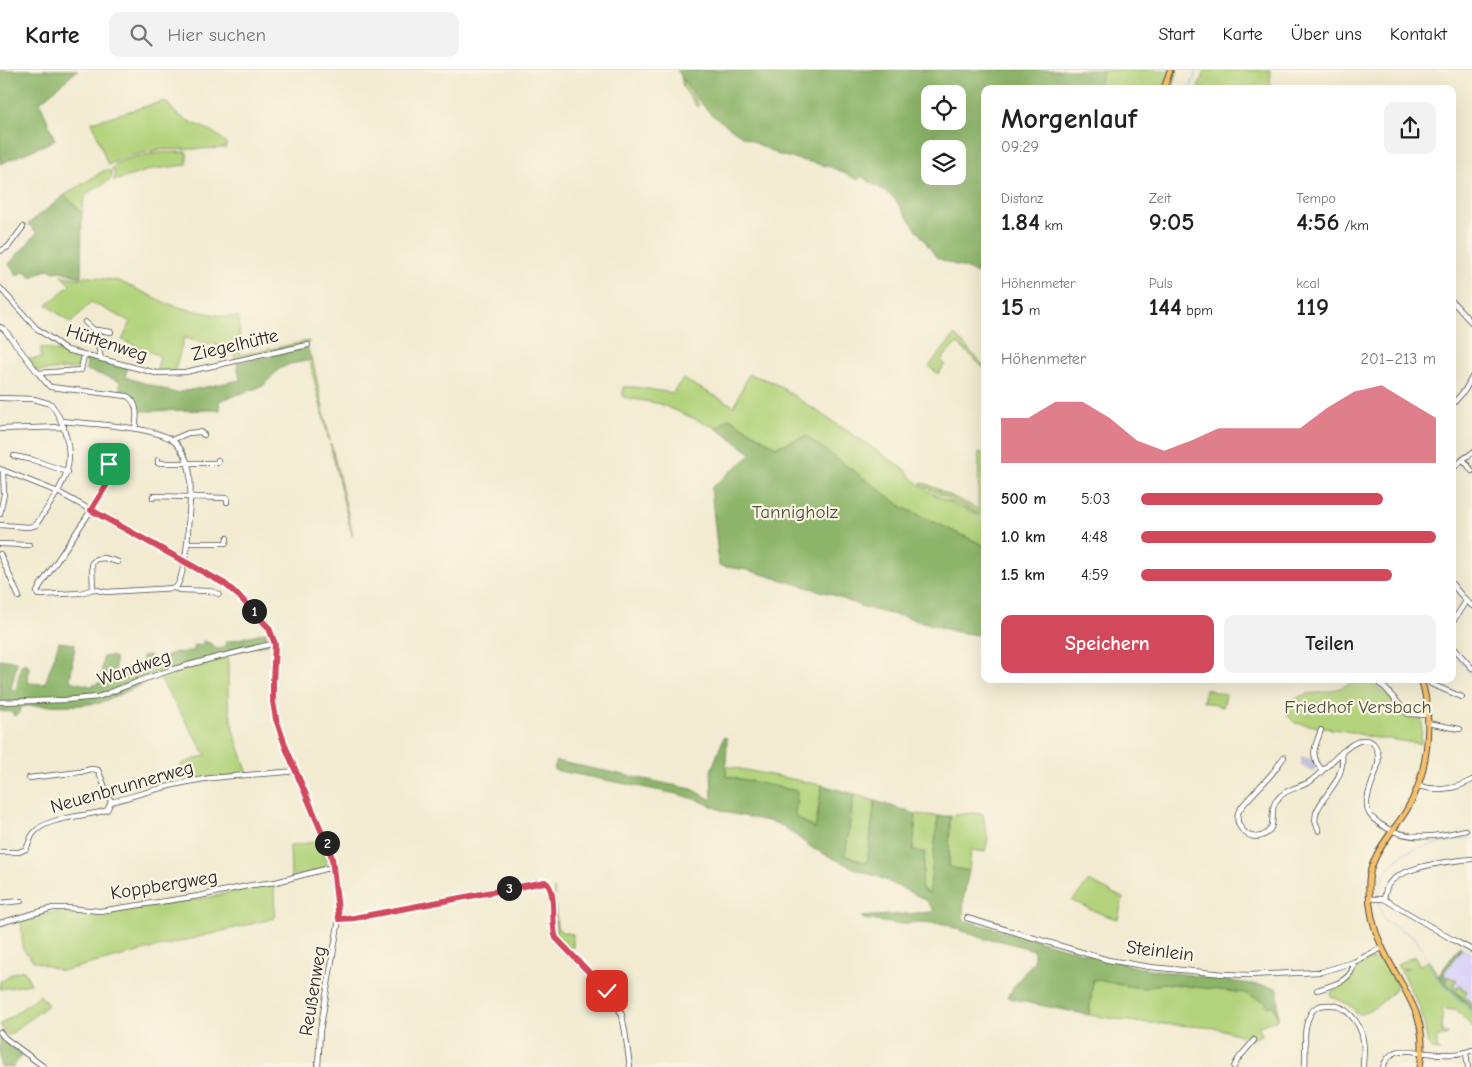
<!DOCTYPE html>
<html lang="de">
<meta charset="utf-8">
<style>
body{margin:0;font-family:"Comic Neue",sans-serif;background:#f2f2f2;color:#202124;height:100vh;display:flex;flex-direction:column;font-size:19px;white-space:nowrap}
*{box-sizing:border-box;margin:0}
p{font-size:16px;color:#757577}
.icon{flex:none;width:28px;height:28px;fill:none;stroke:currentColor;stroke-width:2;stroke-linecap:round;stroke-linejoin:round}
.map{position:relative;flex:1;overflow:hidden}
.drawer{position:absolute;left:981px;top:15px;width:475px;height:598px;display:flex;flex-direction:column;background:#fff;border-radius:10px;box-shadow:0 5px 20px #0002}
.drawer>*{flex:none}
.controls{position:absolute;left:921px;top:15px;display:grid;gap:10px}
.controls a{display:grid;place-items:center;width:45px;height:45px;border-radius:10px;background:#fff;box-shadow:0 5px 20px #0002;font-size:25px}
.pin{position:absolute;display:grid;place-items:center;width:42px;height:42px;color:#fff;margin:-21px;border-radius:10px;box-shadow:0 2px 8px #0006}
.km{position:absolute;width:25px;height:25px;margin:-12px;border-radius:50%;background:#222;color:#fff;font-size:14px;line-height:25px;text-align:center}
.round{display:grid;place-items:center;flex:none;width:52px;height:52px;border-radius:10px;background:#f2f2f2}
.headline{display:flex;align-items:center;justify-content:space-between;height:85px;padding:0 20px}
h1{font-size:28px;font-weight:800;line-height:38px}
.figures{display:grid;grid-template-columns:repeat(3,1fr);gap:8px;height:85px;padding:5px 20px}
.figures div{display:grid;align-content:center}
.figures b{font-size:25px;font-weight:800}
.figures small{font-size:14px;font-weight:400}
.figures p{font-size:14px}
.chart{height:140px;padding:10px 20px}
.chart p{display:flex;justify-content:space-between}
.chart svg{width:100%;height:90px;margin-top:5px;fill:#d1495b;opacity:.7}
.action{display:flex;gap:10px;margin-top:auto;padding:10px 20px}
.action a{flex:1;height:58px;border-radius:10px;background:#d1495b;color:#fff;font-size:20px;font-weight:800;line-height:58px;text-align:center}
.action a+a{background:#f2f2f2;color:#202124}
ul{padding:0 20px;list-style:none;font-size:16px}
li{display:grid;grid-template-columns:80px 60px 1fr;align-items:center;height:38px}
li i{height:12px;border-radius:6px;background:#d1495b}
header{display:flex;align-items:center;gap:30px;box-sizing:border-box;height:70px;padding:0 25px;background:#fff;border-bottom:1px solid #e0e0e0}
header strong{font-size:24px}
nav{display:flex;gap:28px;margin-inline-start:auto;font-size:18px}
.search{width:350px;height:45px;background:#f2f2f2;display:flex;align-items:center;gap:12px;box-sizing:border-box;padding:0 18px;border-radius:10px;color:#757577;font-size:19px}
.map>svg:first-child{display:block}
</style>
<header>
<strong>Karte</strong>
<div class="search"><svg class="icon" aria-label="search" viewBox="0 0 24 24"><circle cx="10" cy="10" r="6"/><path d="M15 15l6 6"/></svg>Hier suchen</div>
<nav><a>Start</a><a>Karte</a><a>Über uns</a><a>Kontakt</a></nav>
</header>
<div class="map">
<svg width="1472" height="997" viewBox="0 0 1472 997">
<rect width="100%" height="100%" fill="#fcf5e5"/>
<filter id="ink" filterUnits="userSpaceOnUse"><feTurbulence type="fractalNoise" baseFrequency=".02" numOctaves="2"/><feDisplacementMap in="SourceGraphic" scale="10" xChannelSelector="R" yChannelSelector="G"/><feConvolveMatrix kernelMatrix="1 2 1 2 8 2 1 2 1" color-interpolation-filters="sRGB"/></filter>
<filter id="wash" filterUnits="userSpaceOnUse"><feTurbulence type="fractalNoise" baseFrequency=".0096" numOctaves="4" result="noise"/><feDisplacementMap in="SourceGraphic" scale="20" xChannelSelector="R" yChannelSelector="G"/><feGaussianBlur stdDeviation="1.12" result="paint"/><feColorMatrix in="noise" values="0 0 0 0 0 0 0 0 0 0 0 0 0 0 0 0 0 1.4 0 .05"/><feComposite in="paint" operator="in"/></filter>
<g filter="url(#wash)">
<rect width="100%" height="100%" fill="#f2ebd1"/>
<path fill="#dcd5f6" d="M 1460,876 L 1472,882 L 1472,940 L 1441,911 L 1439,905 Z"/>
<path fill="#c2c1dc" d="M 1301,686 L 1314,690 L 1317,697 L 1313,701 L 1301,696 Z"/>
<path fill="#b2d37b" stroke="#6e7f53" d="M 1104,0 L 1178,0 L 1172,19 L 1097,19 Z
M 1204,0 L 1270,0 L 1270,19 L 1198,19 Z
M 681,7 L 699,35 L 697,37 L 683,17 Z
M 164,31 C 170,34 172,41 178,45 C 192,55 214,58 226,73 L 226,78 L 157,80 L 128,86 L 108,95 L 92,52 Z
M 187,82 L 187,95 L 153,99 L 114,111 L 115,104 L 112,98 C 121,84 170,82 187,82 Z
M 105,100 L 111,101 L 112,105 L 111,109 C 95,121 82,118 82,143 L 65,125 Z
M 60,205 L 79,209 L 84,206 L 119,211 L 166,233 L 186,239 L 228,247 L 239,247 L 240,285 L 309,271 L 309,273 L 235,290 L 233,279 L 184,268 L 174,303 L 156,303 L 160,286 L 122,270 L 131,252 L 91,232 L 71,253 L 47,235 L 70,215 Z
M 955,265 L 985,297 L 985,299 L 957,273 L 941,290 L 945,294 L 938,304 L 929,296 Z
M 41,277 L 80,287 L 81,295 L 78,298 L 38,301 L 28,289 L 41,288 Z
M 310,292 L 313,292 L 330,371 L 329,371 Z
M 749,304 L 773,312 L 906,400 C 919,422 957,434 979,445 L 980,444 L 926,417 L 920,413 L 927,414 L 980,440 L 978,435 L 979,382 L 985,384 L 985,476 L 904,438 L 806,366 L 776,377 L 729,348 L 716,358 L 660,334 L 623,327 L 623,317 L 636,317 L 672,323 L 683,309 L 734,336 Z
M 331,373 L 353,465 L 352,466 L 330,374 Z
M 228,587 L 228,631 L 233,660 L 248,704 L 184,712 L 181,694 L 206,685 L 159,607 Z
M 1361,611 C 1376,614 1393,625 1399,641 L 1410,646 L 1421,648 L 1422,651 L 1421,672 L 1420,674 L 1389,669 L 1379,669 L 1351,662 L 1295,653 L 1288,646 C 1290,618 1315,626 1334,620 C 1344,617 1351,612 1361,611 Z
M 1206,619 L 1226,625 L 1223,637 L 1203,631 Z
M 725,696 L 822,715 L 816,759 L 795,746 L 797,721 L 726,706 Z
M 854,724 L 875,731 L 867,793 L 845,786 Z
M 972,743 L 983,744 L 988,769 L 985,782 L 971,780 L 969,801 L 949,797 L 950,746 Z
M 916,744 L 938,746 L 930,824 L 921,818 L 925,782 L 913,781 Z
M 319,771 L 328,797 L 291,808 L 290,776 Z
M 1089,811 L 1123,828 L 1118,849 L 1104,845 L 1072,831 Z
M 274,815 L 275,848 L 62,901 L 33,891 L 23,879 L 21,851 L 62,840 L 101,844 L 206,828 L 247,818 Z
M 554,819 L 557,857 L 562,862 L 573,864 L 573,877 L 568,878 L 556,863 Z
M 1415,886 L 1419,895 L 1429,891 L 1441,911 L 1472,940 L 1472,957 L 1456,939 L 1454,940 L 1442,939 L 1442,963 L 1448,963 L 1447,966 L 1437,967 L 1437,979 L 1440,981 L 1431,979 L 1428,974 L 1421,940 L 1401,901 L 1409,898 L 1400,899 L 1397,894 Z
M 1379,888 L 1382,889 L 1397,914 C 1395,924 1370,943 1360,944 L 1356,943 L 1353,937 L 1331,926 L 1331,922 L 1345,913 L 1359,894 Z
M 24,900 L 31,914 L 0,919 L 0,911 L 4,910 L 12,903 Z
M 1447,906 L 1457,910 L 1453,915 L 1458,919 L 1459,916 L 1467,921 L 1464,926 L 1472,933 L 1472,936 L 1447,913 Z
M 1093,909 L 1126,916 L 1146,918 L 1163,913 L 1251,922 L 1274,936 L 1278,949 L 1259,956 L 1261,965 L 1252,969 L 1217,958 L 1136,952 L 1089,945 Z
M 40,925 L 48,935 L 8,966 L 0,955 Z"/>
<path fill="#8db56b" stroke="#5c704b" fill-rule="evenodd" d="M 0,0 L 78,0 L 40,32 L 55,70 L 0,94 Z
M 677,0 L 1104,0 L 1097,19 L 985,19 L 985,206 L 937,188 L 893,127 L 861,106 L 858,110 L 831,97 L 779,85 L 742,66 L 712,45 L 699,31 ZM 930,24 L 958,24 L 958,51 L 930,51 ZM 930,79 L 958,79 L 958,106 L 930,106 Z
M 65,125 L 82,143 L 81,206 L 79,207 L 61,201 L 54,202 L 49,199 L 36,204 L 34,207 L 30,207 L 28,202 L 22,202 L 17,206 L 9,194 L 37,163 L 28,154 Z
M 307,277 L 312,290 L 290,294 L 279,299 L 263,316 L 219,331 L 220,340 L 139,341 L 134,327 L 120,322 L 120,311 L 86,300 L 87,287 L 128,297 L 125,307 L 176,323 L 240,310 L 237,293 Z
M 729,348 L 776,377 L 806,366 L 904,438 L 985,476 L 985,566 L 957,562 L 906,547 L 881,542 L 860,536 L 831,524 L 747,500 L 719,496 L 711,418 L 752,384 L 716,358 Z
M 266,562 L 268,574 L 213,587 L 212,591 L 159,607 L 100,633 L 79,635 L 26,636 L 21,637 L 19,644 L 14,646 L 12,642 L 0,641 L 0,589 L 17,592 L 11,619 L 16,621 L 21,595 L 26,593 L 29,597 L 28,613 L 45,614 L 59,572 L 75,574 L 70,611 L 91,616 L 101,612 L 103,587 L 111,586 L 115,588 L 115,603 L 129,598 L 131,604 L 134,606 L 143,601 L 142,586 L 149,585 L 149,591 L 161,596 L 167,593 L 166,590 L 168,585 L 177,582 L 181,583 L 188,581 L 194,581 L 194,575 L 203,576 L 203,571 L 210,573 L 217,579 L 224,578 L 226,572 Z
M 724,667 L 727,668 L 726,706 L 797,721 L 795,746 L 815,759 L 822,715 L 854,724 L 845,786 L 867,793 L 875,731 L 916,744 L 913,781 L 925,782 L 921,818 L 929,824 L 938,746 L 950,746 L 949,797 L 969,801 L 964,825 L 963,850 L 1136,897 L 1278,918 L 1278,949 L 1274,936 L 1267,937 L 1266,932 L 1244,923 L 1163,913 L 1146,918 L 1126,916 L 1093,909 L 1089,945 L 1020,931 L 1008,927 L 1015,915 L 1034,891 L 1034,880 L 998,870 L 984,869 L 944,854 L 920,852 L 895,854 L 864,849 L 861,847 L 932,842 L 933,839 L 926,830 L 881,808 L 858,800 L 812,778 L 783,756 L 773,752 L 728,743 L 698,730 L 677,724 L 554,700 L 556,691 L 692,719 L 712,730 L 711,701 Z
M 1460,876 L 1461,879 L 1444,902 L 1446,912 L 1472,938 L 1472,940 L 1441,911 L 1439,905 Z
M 0,967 L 22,985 L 13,997 L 0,997 Z"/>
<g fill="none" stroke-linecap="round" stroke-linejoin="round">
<path stroke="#74b5e8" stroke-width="1" d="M 1190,19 L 1197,0
M 1452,580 L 1472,606
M 1472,767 L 1420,777 L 1403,784 L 1389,796 L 1380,815 L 1379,833 L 1383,847 L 1387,852 L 1416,868 L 1439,911 L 1452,921 L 1459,932 L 1472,942"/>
</g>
</g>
<g filter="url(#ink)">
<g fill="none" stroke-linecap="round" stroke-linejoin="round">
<defs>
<path id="minor" d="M 0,181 L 8,177 L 23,157
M 0,218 L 36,258 L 67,280 L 156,303 L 185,302 L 308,275
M 1452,231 L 1472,253
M 85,252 L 95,261
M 0,257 L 4,259 L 38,303
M 84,285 L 81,300 L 38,303 L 50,317 L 127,326 C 139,333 137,347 135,359
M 101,289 L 95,261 L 97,260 L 111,262
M 0,328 L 34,329 L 51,334 C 58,343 63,354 66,366 C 77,403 55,425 36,455 L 29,457 L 0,455
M 1452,335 L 1465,320 L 1472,307
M 61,351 C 89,354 148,356 171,369 C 179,375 185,385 188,394 C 193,415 189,438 188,459 C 188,471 183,512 175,518 L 106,522 L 93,519 L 81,523 L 38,525 L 37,522 L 40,516 L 92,439 L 114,401
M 0,359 L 64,357
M 172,370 L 188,363 L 200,362 L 204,365
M 14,386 L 33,390 L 68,402
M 1463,389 L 1472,401
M 158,390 L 158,393 L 217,393 L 218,390
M108 397a4 4 0 1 1 8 0a4 4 0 1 1-8 0Z
M 0,399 L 58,422 L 225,514 L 239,526 L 269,558 L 275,573 L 273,612 L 276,649 L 286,678 L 327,775 L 331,788 L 339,849 L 320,961 L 318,997
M 1452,400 L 1463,389 L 1472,383
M 153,428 L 153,426 L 227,428 L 227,432
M 0,444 L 4,424 L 3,400
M 188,473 L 226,473 L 227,468
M 0,474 L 29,475
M 0,484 L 19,527
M 1452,514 L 1462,526 L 1472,536
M 175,518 L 179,520 L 210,521 L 219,524
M 93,519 L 92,493 L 96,489 L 104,488 L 118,492
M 1452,553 L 1466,531
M 1452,576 L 1472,598
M 1373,609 L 1385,618 L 1408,644 L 1427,645
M 1429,609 L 1431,614 L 1462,627
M 0,632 L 65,630 L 98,627 L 139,611 L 174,599 L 214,588 L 275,573
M 1427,653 L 1460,659
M 1321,660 C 1315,677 1309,685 1322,700
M 1284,687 C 1280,692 1277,698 1273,702 C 1266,712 1241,734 1238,743 C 1234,759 1253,774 1267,763 C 1277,755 1269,740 1276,731 C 1286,717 1300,719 1312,710 C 1326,699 1342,678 1359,671 C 1364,669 1369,670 1373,673 C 1389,693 1365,715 1367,736 C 1367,744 1374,750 1380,754 C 1406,772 1437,767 1466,760
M 29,708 L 80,702 L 91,699 L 98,700 L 111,732
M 1418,716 C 1438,721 1454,720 1472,710
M 1319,761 L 1315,751 L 1316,743 C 1325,721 1345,711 1342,683
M 0,782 L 19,782 L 26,779 C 29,774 30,768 33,764 C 46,746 87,747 107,740 L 111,732 C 144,723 178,712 212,708 C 240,705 268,704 296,701
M 1369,829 L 1384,829 L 1455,871 L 1472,880
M 1384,829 C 1385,825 1385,821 1387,817 C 1397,796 1451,791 1472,789
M 0,833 L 21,831
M 967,848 L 1108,890 L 1150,897 L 1224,904 L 1248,905 L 1321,902 L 1354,892 L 1382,878
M 339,849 L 354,848 L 538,812 L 548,814 L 551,821 L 554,864 L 566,880 L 615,932 L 622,945 L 625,961 L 630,997
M 0,853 L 53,838 L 67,838 L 100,841 L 199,826 L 252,815 L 276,812 L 333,797
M 1317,920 C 1333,915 1353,911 1354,892
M 0,962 L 5,968 L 44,997
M 1466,983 L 1468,997
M 1234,997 C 1238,986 1247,980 1254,970
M 1305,997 C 1307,979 1301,960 1311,943 C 1314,937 1321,935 1327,935 C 1345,933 1361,953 1363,970 C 1365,978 1363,988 1363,997
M 1383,997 C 1391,975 1408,981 1426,983 C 1440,984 1459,986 1472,980"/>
<path id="major" d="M 1164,19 L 1170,0
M 1420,997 C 1430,944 1402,921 1382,877 C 1372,856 1368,834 1369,811 C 1370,785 1393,762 1406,741 C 1428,707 1434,648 1421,609"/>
</defs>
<use href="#minor" stroke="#494844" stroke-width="6"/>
<use href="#major" stroke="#494844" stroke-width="7"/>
<use href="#minor" stroke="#fff" stroke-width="4.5"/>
<use href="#major" stroke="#f7c06b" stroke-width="5"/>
</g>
</g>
<g fill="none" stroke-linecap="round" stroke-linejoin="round" filter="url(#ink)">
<defs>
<path id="route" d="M 109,394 L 107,396 L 108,399 L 114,401 L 112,406 L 91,440 L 225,514 L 239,526 L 269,558 L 275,574 L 273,612 L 273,632 L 276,649 L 286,678 L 329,779 L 332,788 L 339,849 L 354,848 L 545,812 C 558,820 550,854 556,868 L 607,921"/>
</defs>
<use href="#route" stroke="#fff" stroke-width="10"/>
<use href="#route" stroke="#d1495b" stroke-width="6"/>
</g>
<g text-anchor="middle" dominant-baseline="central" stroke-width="4.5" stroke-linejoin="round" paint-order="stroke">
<g font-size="19" fill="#2b2b2b" stroke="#fcf5e5">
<text transform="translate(107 273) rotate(18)">Hüttenweg</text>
<text transform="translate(235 275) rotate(-13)">Ziegelhütte</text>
<text transform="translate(134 598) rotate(-19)">Wandweg</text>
<text transform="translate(122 717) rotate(-16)">Neuenbrunnerweg</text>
<text transform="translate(164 815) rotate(-9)">Koppbergweg</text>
<text transform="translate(1160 881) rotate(7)">Steinlein</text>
<text transform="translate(313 921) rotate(-81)">Reußenweg</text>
</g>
<g font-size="19" fill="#4d553f" stroke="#fcf5e5">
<text x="795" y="442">Tannigholz</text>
<text x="1358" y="637">Friedhof Versbach</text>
</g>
</g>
</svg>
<div class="controls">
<a><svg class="icon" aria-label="locate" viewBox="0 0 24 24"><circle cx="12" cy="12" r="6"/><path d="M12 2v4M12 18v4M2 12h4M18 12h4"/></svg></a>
<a><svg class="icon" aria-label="layers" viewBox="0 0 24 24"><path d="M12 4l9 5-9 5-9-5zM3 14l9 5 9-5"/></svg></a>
</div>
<div class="pin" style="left:109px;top:394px;background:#1e9e55"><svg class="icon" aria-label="arrive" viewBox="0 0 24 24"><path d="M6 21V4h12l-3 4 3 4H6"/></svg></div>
<div class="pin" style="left:607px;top:921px;background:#d93025"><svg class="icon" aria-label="check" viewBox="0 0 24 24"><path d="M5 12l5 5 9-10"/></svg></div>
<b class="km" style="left:254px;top:541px">1</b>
<b class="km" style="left:327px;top:773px">2</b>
<b class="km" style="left:509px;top:818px">3</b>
<section class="drawer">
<div class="headline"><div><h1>Morgenlauf</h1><p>09:29</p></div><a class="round"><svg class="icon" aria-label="share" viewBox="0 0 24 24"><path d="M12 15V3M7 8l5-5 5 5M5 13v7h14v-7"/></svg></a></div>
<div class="figures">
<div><p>Distanz</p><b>1.84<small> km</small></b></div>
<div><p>Zeit</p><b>9:05</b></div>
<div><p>Tempo</p><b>4:56<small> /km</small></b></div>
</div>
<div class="figures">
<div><p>Höhenmeter</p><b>15<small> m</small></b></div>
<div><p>Puls</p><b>144<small> bpm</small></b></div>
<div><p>kcal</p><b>119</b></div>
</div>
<div class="chart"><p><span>Höhenmeter</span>201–213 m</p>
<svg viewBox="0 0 160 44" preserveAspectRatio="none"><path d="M0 44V22L10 22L20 14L30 14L40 22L50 33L60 38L70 33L80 27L90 27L100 27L110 27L120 17L130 9L140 6L150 14L160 22V44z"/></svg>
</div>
<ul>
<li><b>500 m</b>5:03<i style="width:82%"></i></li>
<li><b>1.0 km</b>4:48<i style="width:100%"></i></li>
<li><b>1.5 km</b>4:59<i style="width:85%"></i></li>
</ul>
<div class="action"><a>Speichern</a><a>Teilen</a></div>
</section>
</div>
